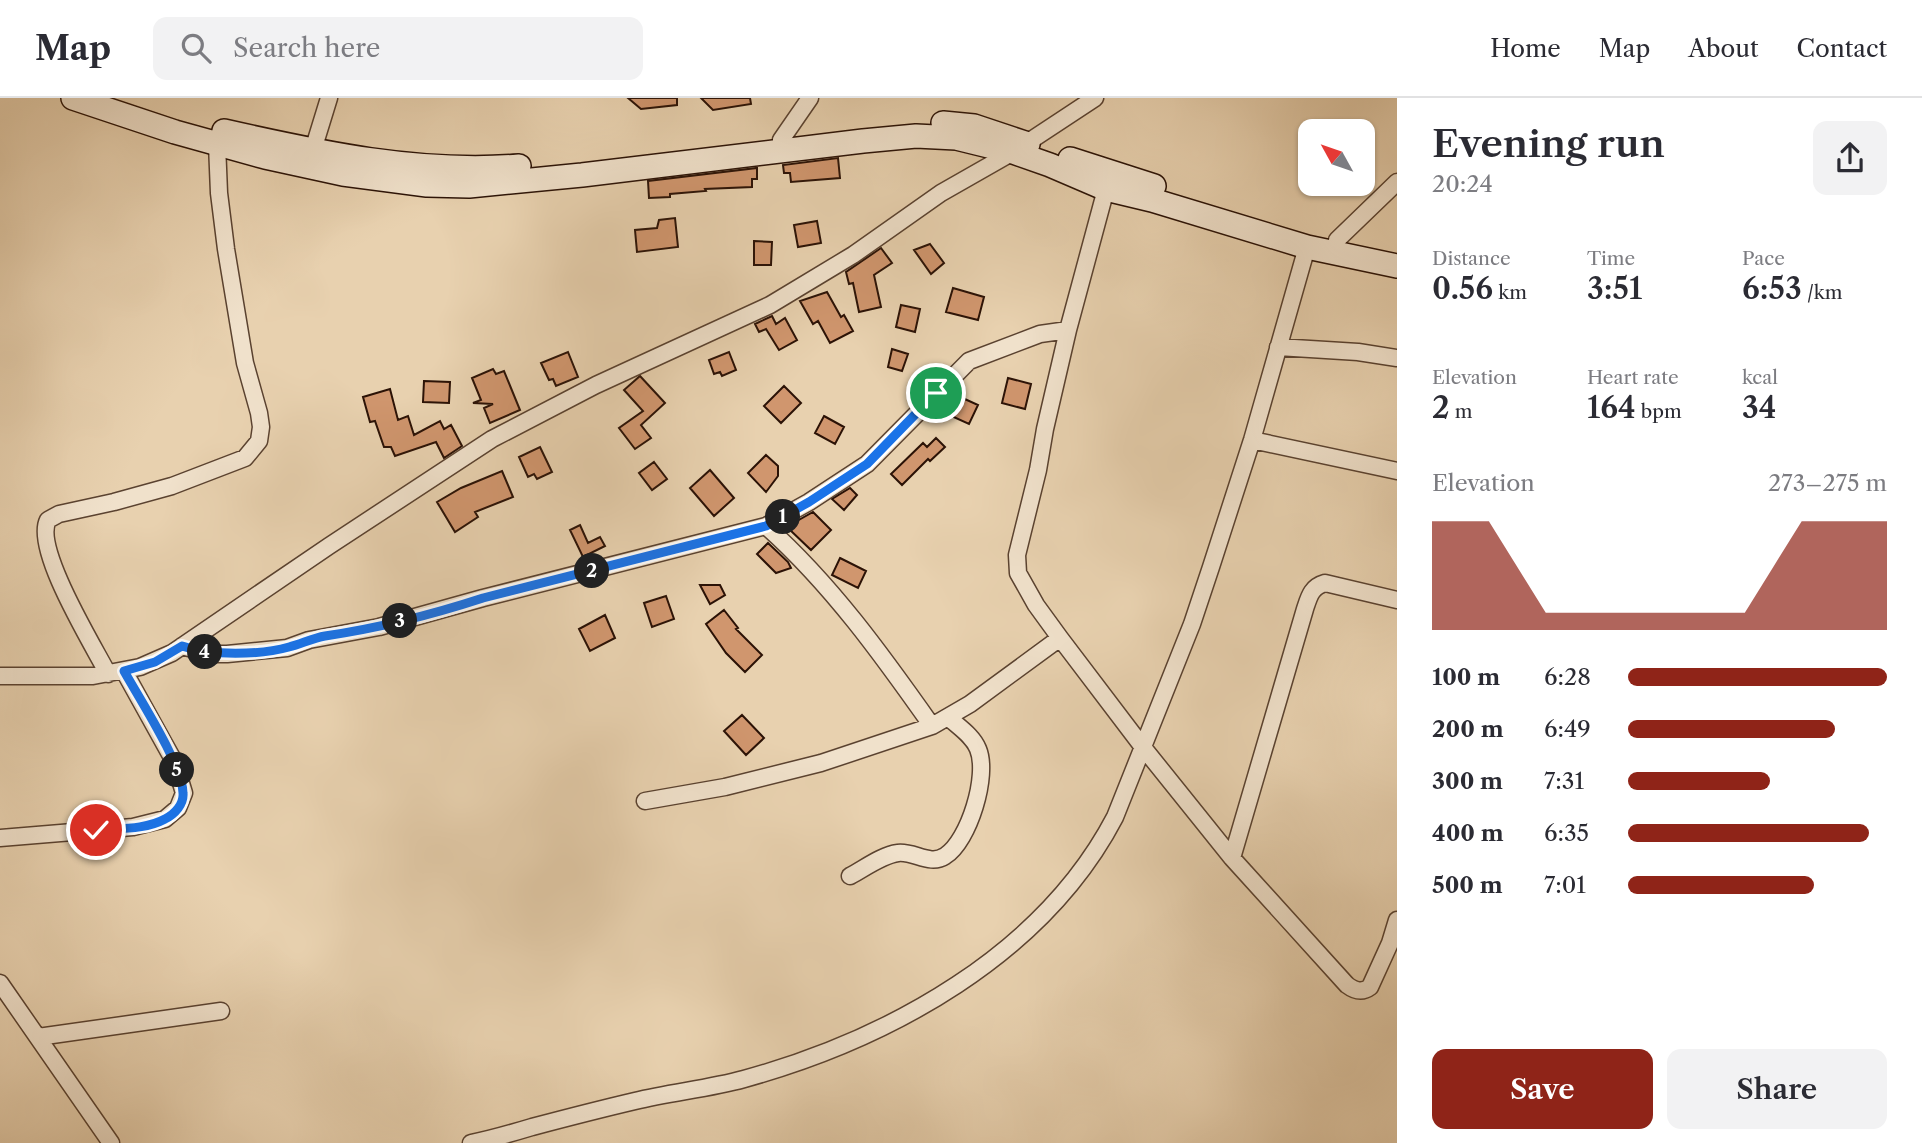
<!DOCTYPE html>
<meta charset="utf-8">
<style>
body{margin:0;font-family:"Libre Caslon Text",serif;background:#f2f2f3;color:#2b2b33;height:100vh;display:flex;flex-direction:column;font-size:26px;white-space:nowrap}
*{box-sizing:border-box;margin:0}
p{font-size:23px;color:#7c7c81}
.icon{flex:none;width:38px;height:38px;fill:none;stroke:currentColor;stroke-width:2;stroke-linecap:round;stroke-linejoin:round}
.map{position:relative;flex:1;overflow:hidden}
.panel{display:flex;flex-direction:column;background:#fff;width:525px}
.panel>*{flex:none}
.needle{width:46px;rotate:310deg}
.buttons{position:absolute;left:1298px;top:21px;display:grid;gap:14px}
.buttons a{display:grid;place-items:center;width:77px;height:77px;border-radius:14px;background:#fff;box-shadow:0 2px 5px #0004;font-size:35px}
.pin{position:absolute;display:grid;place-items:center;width:60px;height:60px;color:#fff;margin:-30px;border:4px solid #fff;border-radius:50%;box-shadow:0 2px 7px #0007}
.km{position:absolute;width:35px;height:35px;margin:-18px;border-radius:50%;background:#222;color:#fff;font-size:19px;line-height:35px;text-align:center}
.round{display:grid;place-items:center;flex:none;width:74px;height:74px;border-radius:14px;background:#f2f2f3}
.head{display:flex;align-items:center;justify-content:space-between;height:119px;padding:0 35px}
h1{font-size:38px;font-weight:600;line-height:52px}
.stats{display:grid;grid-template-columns:repeat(3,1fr);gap:10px;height:119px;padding:7px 35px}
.stats div{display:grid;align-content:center}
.stats b{font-size:30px;font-weight:600}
.stats small{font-size:19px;font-weight:400}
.stats p{font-size:19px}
.chart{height:196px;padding:14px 35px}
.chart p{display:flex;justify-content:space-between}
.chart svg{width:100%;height:126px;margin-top:7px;fill:#8f2418;opacity:.7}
.primary-button{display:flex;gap:14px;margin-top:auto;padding:14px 35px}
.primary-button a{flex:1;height:80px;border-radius:14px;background:#8f2418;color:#fff;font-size:28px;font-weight:600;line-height:80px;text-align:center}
.primary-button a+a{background:#f2f2f3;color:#2b2b33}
ul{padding:0 35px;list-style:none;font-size:23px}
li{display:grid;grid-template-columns:112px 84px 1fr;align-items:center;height:52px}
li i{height:18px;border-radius:9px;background:#8f2418}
header{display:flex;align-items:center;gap:42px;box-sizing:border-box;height:98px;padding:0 35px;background:#fff;border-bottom:2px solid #e1e1e2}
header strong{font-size:33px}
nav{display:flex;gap:38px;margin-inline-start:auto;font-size:24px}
.search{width:490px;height:63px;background:#f2f2f3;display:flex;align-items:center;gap:18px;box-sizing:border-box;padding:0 24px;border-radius:14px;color:#7c7c81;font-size:26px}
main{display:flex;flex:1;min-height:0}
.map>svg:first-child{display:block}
</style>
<header>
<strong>Map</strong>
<div class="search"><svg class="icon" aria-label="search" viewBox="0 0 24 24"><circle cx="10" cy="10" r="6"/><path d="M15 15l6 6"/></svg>Search here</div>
<nav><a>Home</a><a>Map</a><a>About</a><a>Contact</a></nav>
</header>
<main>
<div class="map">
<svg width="1397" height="1045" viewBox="0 0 1397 1045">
<rect width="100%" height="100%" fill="#e8d1af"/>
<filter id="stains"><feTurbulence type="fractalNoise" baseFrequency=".00286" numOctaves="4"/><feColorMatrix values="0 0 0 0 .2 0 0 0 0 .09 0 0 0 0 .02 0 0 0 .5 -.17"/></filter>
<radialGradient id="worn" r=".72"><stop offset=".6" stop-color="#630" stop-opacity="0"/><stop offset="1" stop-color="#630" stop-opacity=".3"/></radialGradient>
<path fill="#d0966e" stroke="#2b1206" stroke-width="2" d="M 628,0 L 677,0 L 677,7 L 641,11 Z
M 701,0 L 750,0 L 751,6 L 713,12 Z
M 838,60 L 840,80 L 791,84 L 790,75 L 784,75 L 783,67 Z
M 757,70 L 757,81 L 752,81 L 752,89 L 705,91 L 706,93 L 670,96 L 670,99 L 649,100 L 648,83 Z
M 675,120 L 678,149 L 637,154 L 635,132 L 657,130 L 659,122 Z
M 817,123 L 821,145 L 798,149 L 794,127 Z
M 754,143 L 772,144 L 771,167 L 754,167 Z
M 930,146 L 944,165 L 931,176 L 914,152 Z
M 881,150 L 892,165 L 874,177 L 881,209 L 859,214 L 853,185 L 849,186 L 846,174 Z
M 953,190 L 984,199 L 978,222 L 946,214 Z
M 827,194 L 841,219 L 844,217 L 853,233 L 830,245 L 818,223 L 813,226 L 800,203 Z
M 901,207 L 920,211 L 915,234 L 896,229 Z
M 772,218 L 776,226 L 785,220 L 797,242 L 779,252 L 766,231 L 759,234 L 755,226 Z
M 892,251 L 908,256 L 902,273 L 888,269 Z
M 568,254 L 578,279 L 556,288 L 553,281 L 549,282 L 541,265 Z
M 729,254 L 736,272 L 722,278 L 720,274 L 714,276 L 709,262 Z
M 493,271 L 496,276 L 504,273 L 520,312 L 490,325 L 484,310 L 493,306 L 473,305 L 481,302 L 472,280 Z
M 640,278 L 665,305 L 641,327 L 651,340 L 635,351 L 619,330 L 643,313 L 624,292 Z
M 1008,280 L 1031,286 L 1025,311 L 1002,305 Z
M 424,283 L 450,284 L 449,305 L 423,304 Z
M 784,288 L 801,305 L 781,325 L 764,308 Z
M 390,291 L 398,322 L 408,318 L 414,337 L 440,323 L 444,331 L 451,327 L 462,348 L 444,360 L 436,344 L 395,358 L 391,349 L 384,349 L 375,323 L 370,324 L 363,299 Z
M 956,297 L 978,307 L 969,326 L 947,316 Z
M 824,318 L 844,329 L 835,346 L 815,335 Z
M 936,340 L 945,349 L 930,363 L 928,361 L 902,387 L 891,376 L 923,345 L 927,349 Z
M 540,349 L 552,374 L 537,381 L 534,376 L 528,379 L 519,359 Z
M 766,357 L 778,368 L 778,378 L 766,394 L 748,375 Z
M 654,364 L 667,381 L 652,392 L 639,375 Z
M 710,372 L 734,400 L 714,418 L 690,390 Z
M 502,373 L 513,399 L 475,414 L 478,419 L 455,434 L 437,404 L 461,390 Z
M 850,390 L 857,397 L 844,412 L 832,401 Z
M 813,414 L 831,432 L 811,452 L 789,431 L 797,423 Z
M 580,427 L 588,445 L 600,439 L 605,448 L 583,459 L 570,432 Z
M 768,445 L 788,464 L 791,470 L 776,475 L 757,456 Z
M 840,460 L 866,473 L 858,490 L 832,477 Z
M 700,487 L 720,487 L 725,497 L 710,506 Z
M 666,498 L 674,521 L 652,529 L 644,505 Z
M 724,512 L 738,530 L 736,531 L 762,557 L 745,574 L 726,555 L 706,526 Z
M 605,517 L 615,540 L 590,553 L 579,531 Z
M 742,617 L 764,640 L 746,657 L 724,633 Z"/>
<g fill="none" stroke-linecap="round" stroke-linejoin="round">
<defs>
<path id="street" d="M 781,42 L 810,0
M 313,52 L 329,0
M 1106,91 L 1068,232 L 1045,331 L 1038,372 L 1017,457 L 1018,475 L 1036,507 L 1060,540 L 1142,648 L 1232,760 L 1305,511 C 1309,499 1311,489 1325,485 L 1397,502
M 1337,142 L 1397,84
M 1278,249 L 1358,254 L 1397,260
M 1252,342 L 1397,373
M 766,428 C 831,486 882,557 932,628
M 182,548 L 211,556 L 227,556 L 287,550 L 309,542 L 379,529 L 483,500 L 766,428 L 809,404 L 867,366 L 969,263 L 1040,236 L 1068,232
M 108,576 C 93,547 33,450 48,422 L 59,416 L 114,404 L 172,388 L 245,360 L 259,343 L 261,329 L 259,315 L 245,265 L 226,151 L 219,95 L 217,46
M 0,578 L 93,578 L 140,569 L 172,555 L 329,448 L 492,341 L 596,287 L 770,207 L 853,157 L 941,95 L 1013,54 L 1095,0
M 645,703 L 725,689 L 821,665 L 932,628 L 970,606 L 1060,540
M 0,740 L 133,729 L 165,721 L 178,710 L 184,695 L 175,665 L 124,573
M 1232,760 L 1347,887 C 1355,893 1362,895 1370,889 L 1390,845 L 1397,822
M 850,778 C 865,770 882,757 898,755 C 914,753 930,768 945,758 C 969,743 989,677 978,651 C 973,638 959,629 949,620
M 0,885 L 111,1045
M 38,939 L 221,913
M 471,1045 C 492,1041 512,1035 532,1029 C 566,1020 601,1011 635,1003 C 671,994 708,991 744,981 C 889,941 1043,857 1115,719 L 1192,526 L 1211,469 L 1252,342 L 1307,149"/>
<path id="secondary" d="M 73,0 L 175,34 L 265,59 L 343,76 L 427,87 L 469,88 L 582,77 L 863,43 L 916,38 L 956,40 L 1013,54 L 1050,67 L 1106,91 L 1152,102 L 1307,149 L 1397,168
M 943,25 L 974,28 L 1028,46
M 224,33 C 321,55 419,76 519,68
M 1070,61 L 1154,88"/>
</defs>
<use href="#street" stroke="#5a4230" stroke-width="19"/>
<use href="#secondary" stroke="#2b1206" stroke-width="26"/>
<use href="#street" stroke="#f0e1cb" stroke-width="16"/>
<use href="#secondary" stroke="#f0e1cb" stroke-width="23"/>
</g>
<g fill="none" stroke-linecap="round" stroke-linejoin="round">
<defs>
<path id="route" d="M 96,732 C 118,730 145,732 165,721 C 175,716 184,706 183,695 C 183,668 139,600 124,573 L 155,564 L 182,548 C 211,558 260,557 289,549 C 301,546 313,540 325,538 C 379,530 431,517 483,500 L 766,428 L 809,404 L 867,366 L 936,295"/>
</defs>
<use href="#route" stroke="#fff" stroke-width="14"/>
<use href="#route" stroke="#1a73e8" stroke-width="9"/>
</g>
<rect width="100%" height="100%" filter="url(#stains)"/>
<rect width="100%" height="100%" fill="url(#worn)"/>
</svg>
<div class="buttons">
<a><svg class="needle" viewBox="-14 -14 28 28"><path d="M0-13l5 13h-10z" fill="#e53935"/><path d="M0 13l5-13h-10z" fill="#7c7c81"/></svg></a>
</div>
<div class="pin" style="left:936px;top:295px;background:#1e9e55"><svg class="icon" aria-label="arrive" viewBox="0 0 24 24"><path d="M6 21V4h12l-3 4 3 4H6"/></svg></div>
<div class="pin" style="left:96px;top:732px;background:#d93025"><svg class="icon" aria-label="check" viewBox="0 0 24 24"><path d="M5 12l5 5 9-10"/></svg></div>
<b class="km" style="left:783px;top:419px">1</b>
<b class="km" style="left:592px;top:473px">2</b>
<b class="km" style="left:400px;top:523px">3</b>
<b class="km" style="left:205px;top:554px">4</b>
<b class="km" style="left:177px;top:672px">5</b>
</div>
<section class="panel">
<div class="head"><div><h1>Evening run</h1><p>20:24</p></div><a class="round"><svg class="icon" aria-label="share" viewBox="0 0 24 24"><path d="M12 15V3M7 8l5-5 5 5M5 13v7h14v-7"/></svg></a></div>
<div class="stats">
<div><p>Distance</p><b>0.56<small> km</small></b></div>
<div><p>Time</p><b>3:51</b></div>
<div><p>Pace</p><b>6:53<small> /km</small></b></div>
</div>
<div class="stats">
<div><p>Elevation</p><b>2<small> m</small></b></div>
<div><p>Heart rate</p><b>164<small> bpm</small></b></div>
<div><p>kcal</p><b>34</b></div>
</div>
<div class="chart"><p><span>Elevation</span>273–275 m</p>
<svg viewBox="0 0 160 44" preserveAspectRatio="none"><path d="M0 44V6L10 6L20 6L30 22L40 38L50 38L60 38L70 38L80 38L90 38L100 38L110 38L120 22L130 6L140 6L150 6L160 6V44z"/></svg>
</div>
<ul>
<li><b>100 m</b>6:28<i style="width:100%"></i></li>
<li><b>200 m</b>6:49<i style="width:80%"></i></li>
<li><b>300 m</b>7:31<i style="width:55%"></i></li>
<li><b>400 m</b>6:35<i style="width:93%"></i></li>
<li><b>500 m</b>7:01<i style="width:72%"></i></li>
</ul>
<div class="primary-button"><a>Save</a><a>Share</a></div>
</section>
</main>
